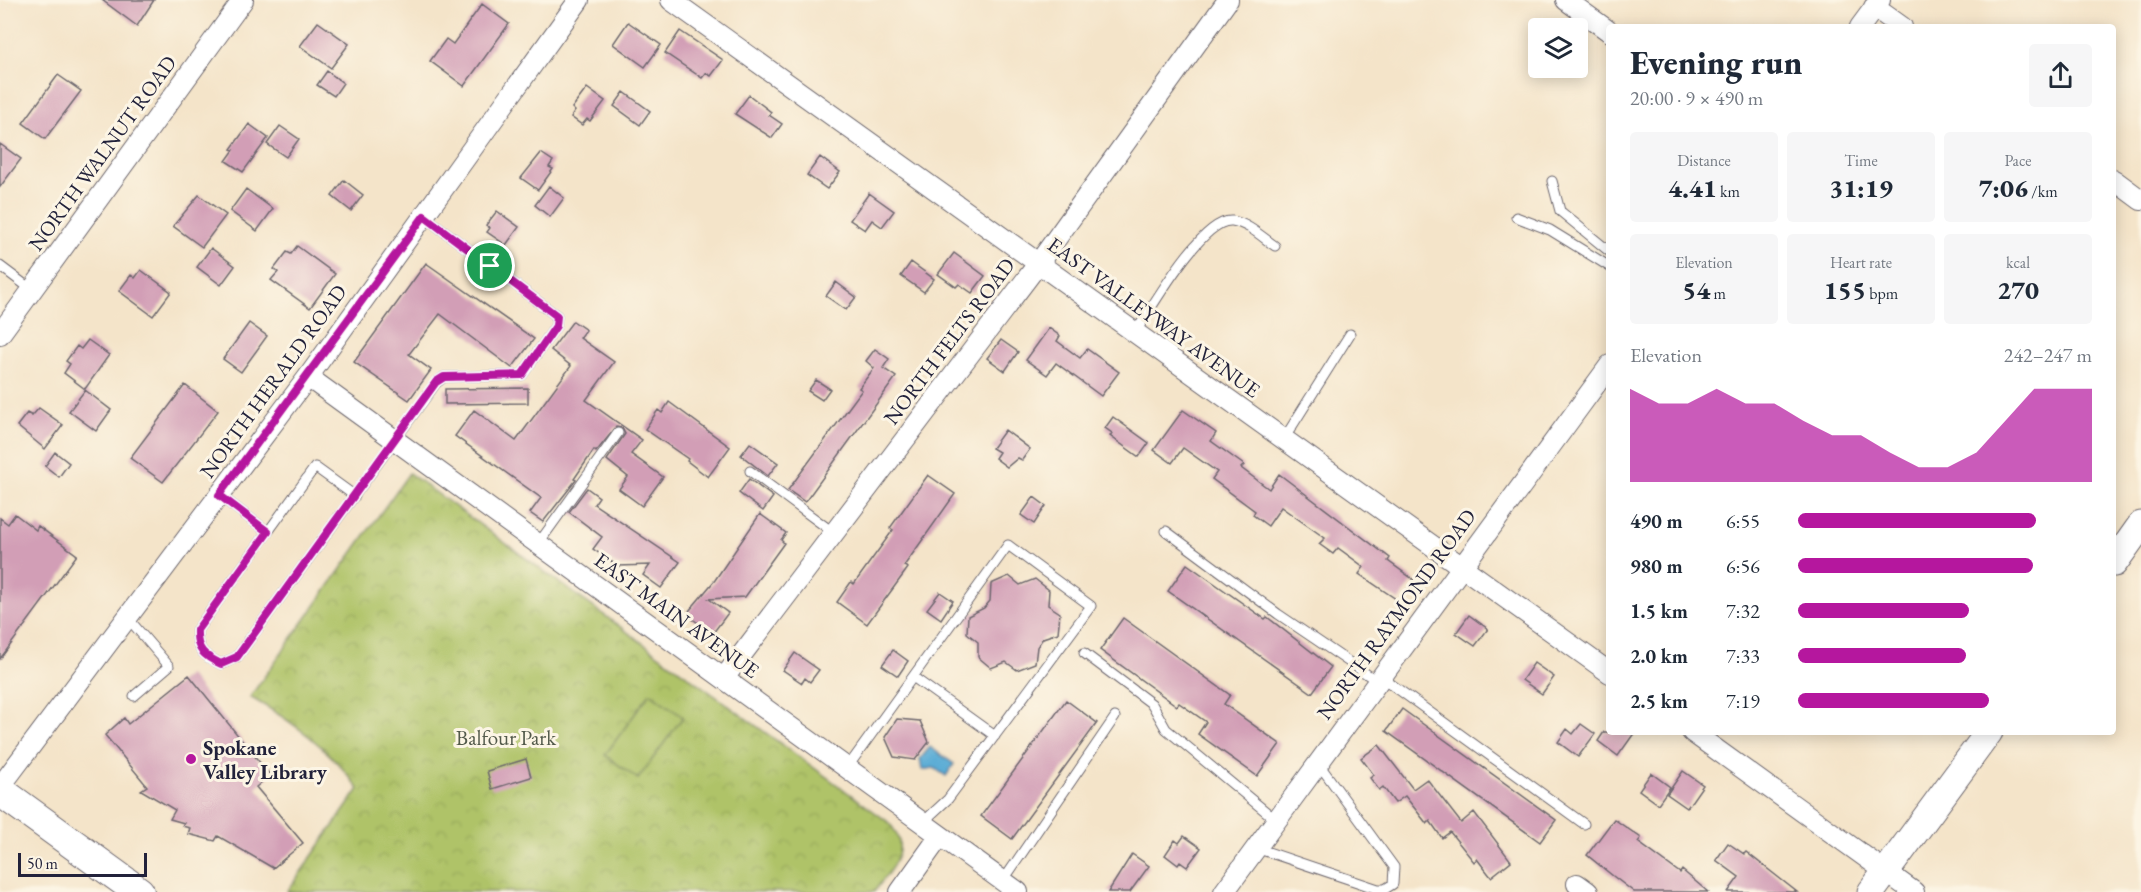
<!DOCTYPE html>
<meta charset="utf-8">
<style>
body{margin:0;font-family:"EB Garamond",serif;background:#f6f6f7;color:#1f2937;height:100vh;display:flex;flex-direction:column;font-size:22px;white-space:nowrap}
*{box-sizing:border-box;margin:0}
p{font-size:20px;color:#747a83}
.icon{flex:none;width:33px;height:33px;fill:none;stroke:currentColor;stroke-width:2;stroke-linecap:round;stroke-linejoin:round}
.map{position:relative;flex:1;overflow:hidden}
.sheet{position:absolute;left:1606px;top:24px;width:510px;height:711px;display:flex;flex-direction:column;background:#fff;border-radius:6px;box-shadow:0 3px 15px #0003}
.sheet>*{flex:none}
.buttons{position:absolute;left:1528px;top:18px;display:grid;gap:12px}
.buttons a{display:grid;place-items:center;width:60px;height:60px;border-radius:6px;background:#fff;box-shadow:0 3px 15px #0003;font-size:30px}
.scale{position:absolute;left:18px;bottom:15px;width:129px;box-sizing:border-box;padding-left:6px;border:3px solid #22223b;border-top:0;font-size:16px;line-height:21px;white-space:nowrap;color:#22223b;-webkit-text-stroke:4px #fcf5e5;paint-order:stroke}
.pin{position:absolute;display:grid;place-items:center;width:51px;height:51px;color:#fff;margin:-26px;border:3px solid #fff;border-radius:50%;box-shadow:0 2px 6px #0007}
.round{display:grid;place-items:center;flex:none;width:63px;height:63px;border-radius:6px;background:#f6f6f7}
.overview{display:flex;align-items:center;justify-content:space-between;height:102px;padding:0 24px}
h1{font-size:33px;font-weight:800;line-height:45px}
.stats{display:grid;grid-template-columns:repeat(3,1fr);gap:9px;height:102px;padding:6px 24px}
.stats div{display:grid;align-content:center;border-radius:6px;background:#f6f6f7;text-align:center}
.stats b{font-size:26px;font-weight:800}
.stats small{font-size:16px;font-weight:400}
.stats p{font-size:16px}
.chart{height:168px;padding:12px 24px}
.chart p{display:flex;justify-content:space-between}
.chart svg{width:100%;height:108px;margin-top:6px;fill:#b5179e;opacity:.7}
ul{padding:0 24px;list-style:none;font-size:20px}
li{display:grid;grid-template-columns:96px 72px 1fr;align-items:center;height:45px}
li i{height:15px;border-radius:8px;background:#b5179e}
.map>svg:first-child{display:block}
</style>
<div class="map">
<svg width="2141" height="892" viewBox="0 0 2141 892">
<defs>
<pattern id="park-crowns" width="20" height="18" patternUnits="userSpaceOnUse" patternTransform="scale(1.5)"><rect width="20" height="18" fill="#afc368"/><path d="M2 6a3 3 0 1 1 6 0M12 15a3 3 0 1 1 6 0" fill="none" stroke="#96a75b"/></pattern>
</defs>
<rect width="100%" height="100%" fill="#fcf5e5"/>
<filter id="ink" filterUnits="userSpaceOnUse"><feTurbulence type="fractalNoise" baseFrequency=".0167" numOctaves="2"/><feDisplacementMap in="SourceGraphic" scale="12" xChannelSelector="R" yChannelSelector="G"/><feConvolveMatrix kernelMatrix="1 2 1 2 8 2 1 2 1" color-interpolation-filters="sRGB"/></filter>
<filter id="wash" filterUnits="userSpaceOnUse"><feTurbulence type="fractalNoise" baseFrequency=".008" numOctaves="4" result="noise"/><feDisplacementMap in="SourceGraphic" scale="24" xChannelSelector="R" yChannelSelector="G"/><feGaussianBlur stdDeviation="1.35" result="paint"/><feColorMatrix in="noise" values="0 0 0 0 0 0 0 0 0 0 0 0 0 0 0 0 0 1.4 0 .05"/><feComposite in="paint" operator="in"/></filter>
<g filter="url(#wash)">
<rect width="100%" height="100%" fill="#f4e4c9"/>
<path fill="url(#park-crowns)" stroke="#687252" stroke-width="1.5" d="M 409,473 L 887,821 C 914,848 891,868 874,892 L 287,892 L 359,789 C 329,748 294,722 250,697 Z"/>
<path fill="#afc368" stroke="#687252" stroke-width="1.5" d="M 650,693 L 683,717 L 638,779 L 605,755 Z"/>
<path fill="#5aacd5" stroke="#3e6788" stroke-width="1.5" d="M 930,747 L 954,764 L 946,776 L 934,768 L 922,770 L 920,759 Z"/>
<g id="blocks">
<path fill="#d29eb6" d="M 102,0 L 154,0 L 137,26 Z
M 482,4 L 509,24 L 464,86 L 430,61 L 446,39 L 453,44 Z
M 318,22 L 349,44 L 331,68 L 300,46 Z
M 628,22 L 661,45 L 645,67 L 613,44 Z
M 680,31 L 723,60 L 711,76 L 706,73 L 702,78 L 665,53 Z
M 327,71 L 343,83 L 334,96 L 317,85 Z
M 58,75 L 81,91 L 45,139 L 23,123 Z
M 587,88 L 605,101 L 590,121 L 587,119 L 582,125 L 571,117 L 575,111 L 572,108 Z
M 624,92 L 650,111 L 640,125 L 614,106 Z
M 749,95 L 771,112 L 769,115 L 782,124 L 772,138 L 735,114 Z
M 249,124 L 268,138 L 243,172 L 226,161 L 234,150 L 231,149 Z
M 280,126 L 299,139 L 286,157 L 267,144 Z
M 0,144 L 21,159 L 0,187 Z
M 541,153 L 553,161 L 549,167 L 553,169 L 538,190 L 521,178 Z
M 820,157 L 840,172 L 827,189 L 807,175 Z
M 344,180 L 363,195 L 351,211 L 332,196 Z
M 549,186 L 564,198 L 550,217 L 535,205 Z
M 246,189 L 273,209 L 257,231 L 230,211 Z
M 869,193 L 894,211 L 882,227 L 872,220 L 865,230 L 850,220 Z
M 199,195 L 226,215 L 202,247 L 173,226 Z
M 497,211 L 519,227 L 506,245 L 487,232 L 490,228 L 486,225 Z
M 297,246 L 335,274 L 310,308 L 271,280 L 278,272 L 274,269 L 287,252 L 291,254 Z
M 211,248 L 235,266 L 221,285 L 197,267 Z
M 954,253 L 985,276 L 972,293 L 959,284 L 956,287 L 938,274 Z
M 911,262 L 934,279 L 924,292 L 901,276 Z
M 426,263 L 534,339 L 512,368 L 440,314 L 409,354 L 431,370 L 409,400 L 354,362 Z
M 141,270 L 171,292 L 153,316 L 119,291 L 131,275 L 135,278 Z
M 836,282 L 856,297 L 846,310 L 826,296 Z
M 573,321 L 586,330 L 580,338 L 614,362 L 586,400 L 642,440 L 631,454 L 663,477 L 642,506 L 619,489 L 628,477 L 607,460 L 625,434 L 622,428 L 616,427 L 596,452 L 594,450 L 574,479 L 576,480 L 543,522 L 530,513 L 541,498 L 455,436 L 474,410 L 516,441 L 571,366 L 551,350 Z
M 249,323 L 267,336 L 241,372 L 223,359 Z
M 1049,328 L 1060,336 L 1057,341 L 1080,358 L 1087,349 L 1119,372 L 1101,396 L 1056,363 L 1047,375 L 1026,360 Z
M 88,340 L 109,355 L 85,389 L 64,373 L 70,364 L 66,361 L 77,346 L 81,349 Z
M 1001,340 L 1018,352 L 1005,371 L 987,358 Z
M 875,349 L 889,359 L 883,368 L 896,377 L 805,502 L 788,490 L 862,390 L 859,388 L 874,368 L 866,361 Z
M 816,380 L 830,389 L 822,400 L 808,391 Z
M 185,385 L 218,411 L 163,482 L 130,458 Z
M 528,388 L 528,403 L 445,404 L 445,389 Z
M 85,390 L 111,410 L 96,431 L 69,411 Z
M 669,402 L 730,447 L 708,477 L 687,461 L 688,459 L 645,429 L 658,410 L 662,413 Z
M 39,408 L 63,425 L 45,449 L 17,426 L 27,413 L 32,416 Z
M 1183,410 L 1216,433 L 1211,441 L 1244,465 L 1241,468 L 1269,489 L 1279,474 L 1390,558 L 1388,561 L 1414,580 L 1399,601 L 1359,574 L 1364,567 L 1338,548 L 1333,554 L 1319,544 L 1325,538 L 1281,507 L 1268,526 L 1253,515 L 1255,511 L 1212,479 L 1217,472 L 1183,448 L 1172,463 L 1154,450 Z
M 1113,417 L 1149,443 L 1139,457 L 1110,436 L 1112,433 L 1105,428 Z
M 1005,430 L 1030,449 L 1022,460 L 1018,458 L 1007,467 L 995,458 L 999,452 L 992,448 Z
M 750,443 L 778,463 L 768,476 L 741,455 Z
M 55,452 L 69,463 L 59,477 L 45,466 Z
M 928,475 L 955,494 L 904,566 L 908,568 L 867,624 L 837,602 L 851,582 L 854,584 L 893,530 L 890,528 Z
M 749,479 L 773,497 L 763,511 L 739,493 Z
M 587,488 L 599,497 L 594,504 L 680,562 L 661,588 L 643,575 L 650,565 L 618,566 L 593,549 L 602,537 L 569,512 Z
M 1034,497 L 1046,506 L 1034,524 L 1021,515 Z
M 15,514 L 36,530 L 38,526 L 77,555 L 0,659 L 0,518 L 8,524 Z
M 760,514 L 786,533 L 781,540 L 784,543 L 745,597 L 709,599 L 728,613 L 713,633 L 691,618 L 689,611 L 715,580 Z
M 1187,564 L 1265,619 L 1267,617 L 1331,667 L 1312,693 L 1168,591 Z
M 1009,576 L 1020,585 L 1035,579 L 1049,590 L 1048,605 L 1060,613 L 1058,633 L 1043,638 L 1037,647 L 1035,663 L 1017,670 L 1006,662 L 991,668 L 978,657 L 978,642 L 967,633 L 968,616 L 984,608 L 990,601 L 991,584 Z
M 940,592 L 953,601 L 941,619 L 927,609 Z
M 1469,615 L 1488,629 L 1475,646 L 1456,633 Z
M 1123,618 L 1230,695 L 1224,704 L 1280,744 L 1257,776 L 1198,734 L 1206,722 L 1179,703 L 1177,706 L 1100,650 Z
M 893,650 L 908,661 L 898,676 L 882,665 Z
M 795,653 L 819,670 L 810,682 L 805,678 L 802,683 L 783,670 Z
M 1534,663 L 1554,677 L 1542,694 L 1522,680 Z
M 189,675 L 270,775 L 256,787 L 303,843 L 273,868 L 218,836 L 215,841 L 188,834 L 190,828 L 182,826 L 184,823 L 170,819 L 175,810 L 141,790 L 147,786 L 105,735 L 124,718 L 128,724 Z
M 1066,700 L 1097,723 L 1012,839 L 981,816 Z
M 1402,709 L 1556,820 L 1540,842 L 1386,731 Z
M 897,719 L 920,721 L 929,742 L 915,760 L 894,757 L 885,737 Z
M 1581,724 L 1595,734 L 1578,757 L 1558,742 L 1567,729 L 1573,734 Z
M 1604,732 L 1635,732 L 1618,756 L 1598,741 Z
M 1379,745 L 1413,789 L 1427,779 L 1461,823 L 1474,812 L 1511,861 L 1491,877 L 1477,859 L 1474,862 L 1450,832 L 1442,838 L 1430,821 L 1427,824 L 1405,796 L 1395,803 L 1383,787 L 1379,790 L 1370,778 L 1374,775 L 1361,758 Z
M 526,759 L 531,777 L 492,789 L 487,771 Z
M 1683,771 L 1703,785 L 1687,808 L 1667,794 Z
M 1651,773 L 1670,787 L 1658,804 L 1639,790 Z
M 1614,819 L 1641,838 L 1638,842 L 1680,873 L 1682,870 L 1708,892 L 1634,892 L 1613,876 L 1587,855 Z
M 1184,836 L 1201,848 L 1187,867 L 1180,862 L 1178,865 L 1165,855 L 1175,840 L 1179,843 Z
M 1728,843 L 1744,854 L 1746,852 L 1797,892 L 1728,892 L 1739,877 L 1716,860 Z
M 1132,854 L 1149,866 L 1130,892 L 1108,892 Z"/>
</g>
</g>
<g filter="url(#ink)">
<use href="#blocks" fill-opacity="0" stroke="#6c666d" stroke-width="1.5"/>
<g fill="none" stroke-linecap="round" stroke-linejoin="round">
<defs>
<path id="lane" d="M 1552,181 L 1560,211 L 1610,252
M 1516,217 L 1550,230 L 1610,267
M 0,266 L 32,290
M 1135,333 C 1151,309 1202,218 1232,221 C 1248,223 1263,238 1275,246
M 1284,439 L 1350,334
M 750,471 L 834,533
M 219,495 L 268,532
M 355,496 L 315,467 L 197,630 C 196,650 204,656 221,664 L 237,657 L 436,383 L 444,377 L 522,375 L 556,326 L 557,316 L 424,216
M 1166,531 L 1278,614 L 1377,681
M 538,544 L 618,433
M 127,617 L 169,666 L 134,696
M 1084,653 L 1152,704 L 1166,729 L 1276,820
M 1380,676 L 1584,824
M 913,677 L 995,736
M 847,768 L 1008,545 L 1091,606 L 948,799 L 922,823
M 1256,848 L 1378,889 L 1385,889 L 1393,884 L 1394,867 L 1318,763
M 1003,881 L 1115,717"/>
<path id="street" d="M 671,0 L 1610,673
M 1566,0 L 1610,32
M 1874,7 L 1902,27
M 1860,27 L 1880,0
M 2114,180 L 2141,200
M 0,334 L 243,0
M 308,377 L 1018,892
M 724,678 L 1038,264 L 1228,0
M 1692,732 L 1914,892
M 0,787 L 308,377 L 579,0
M 1577,884 L 1588,892
M 900,892 L 940,836
M 1224,892 L 1610,365"/>
<path id="secondary" d="M 2114,563 L 2141,525
M 1871,892 L 1989,732"/>
<path id="primary" d="M 0,791 L 139,892"/>
</defs>
<use href="#lane" stroke="#6c666d" stroke-width="11"/>
<use href="#street" stroke="#6c666d" stroke-width="22"/>
<use href="#secondary" stroke="#6c666d" stroke-width="29"/>
<use href="#primary" stroke="#6c666d" stroke-width="32"/>
<use href="#lane" stroke="#fff" stroke-width="9"/>
<use href="#street" stroke="#fff" stroke-width="20"/>
<use href="#secondary" stroke="#fff" stroke-width="27"/>
<use href="#primary" stroke="#fff" stroke-width="30"/>
</g>
</g>
<g fill="none" stroke-linecap="round" stroke-linejoin="round" filter="url(#ink)">
<defs>
<path id="route" d="M 424,216 L 557,316 L 556,326 L 522,375 L 444,377 L 436,382 L 237,657 L 221,664 C 204,656 196,650 197,630 L 268,532 L 219,495 Z"/>
</defs>
<use href="#route" stroke="#fff" stroke-width="12"/>
<use href="#route" stroke="#b5179e" stroke-width="8"/>
</g>
<circle fill="#b5179e" stroke="#fcf5e5" stroke-width="2" cx="191" cy="759" r="6"/>
<g text-anchor="middle" dominant-baseline="central" stroke-width="6" stroke-linejoin="round" paint-order="stroke">
<g font-size="21" fill="#22223b" stroke="#fcf5e5">
<text transform="translate(102 153) rotate(-54)">NORTH WALNUT ROAD</text>
<text transform="translate(1154 317) rotate(36)">EAST VALLEYWAY AVENUE</text>
<text transform="translate(949 341) rotate(-53)">NORTH FELTS ROAD</text>
<text transform="translate(273 381) rotate(-54)">NORTH HERALD ROAD</text>
<text transform="translate(1396 614) rotate(-54)">NORTH RAYMOND ROAD</text>
<text transform="translate(677 615) rotate(36)">EAST MAIN AVENUE</text>
</g>
<g font-size="21" fill="#535a4b" stroke="#fcf5e5">
<text x="506" y="737">Balfour Park</text>
</g>
<g font-size="21" font-weight="bold" fill="#22223b" stroke="#fcf5e5" text-anchor="start">
<text x="203" y="747">Spokane<tspan x="203" dy="24">Valley Library</tspan></text>
</g>
</g>
</svg>
<div class="buttons">
<a><svg class="icon" aria-label="layers" viewBox="0 0 24 24"><path d="M12 4l9 5-9 5-9-5zM3 14l9 5 9-5"/></svg></a>
</div>
<div class="scale">50 m</div>
<div class="pin" style="left:490px;top:266px;background:#1e9e55"><svg class="icon" aria-label="arrive" viewBox="0 0 24 24"><path d="M6 21V4h12l-3 4 3 4H6"/></svg></div>
<section class="sheet">
<div class="overview"><div><h1>Evening run</h1><p>20:00 · 9 × 490 m</p></div><a class="round"><svg class="icon" aria-label="share" viewBox="0 0 24 24"><path d="M12 15V3M7 8l5-5 5 5M5 13v7h14v-7"/></svg></a></div>
<div class="stats">
<div><p>Distance</p><b>4.41<small> km</small></b></div>
<div><p>Time</p><b>31:19</b></div>
<div><p>Pace</p><b>7:06<small> /km</small></b></div>
</div>
<div class="stats">
<div><p>Elevation</p><b>54<small> m</small></b></div>
<div><p>Heart rate</p><b>155<small> bpm</small></b></div>
<div><p>kcal</p><b>270</b></div>
</div>
<div class="chart"><p><span>Elevation</span>242–247 m</p>
<svg viewBox="0 0 160 44" preserveAspectRatio="none"><path d="M0 44V6L10 12L20 12L30 6L40 12L50 12L60 19L70 25L80 25L90 32L100 38L110 38L120 32L130 19L140 6L150 6L160 6V44z"/></svg>
</div>
<ul>
<li><b>490 m</b>6:55<i style="width:81%"></i></li>
<li><b>980 m</b>6:56<i style="width:80%"></i></li>
<li><b>1.5 km</b>7:32<i style="width:58%"></i></li>
<li><b>2.0 km</b>7:33<i style="width:57%"></i></li>
<li><b>2.5 km</b>7:19<i style="width:65%"></i></li>
</ul>
</section>
</div>
